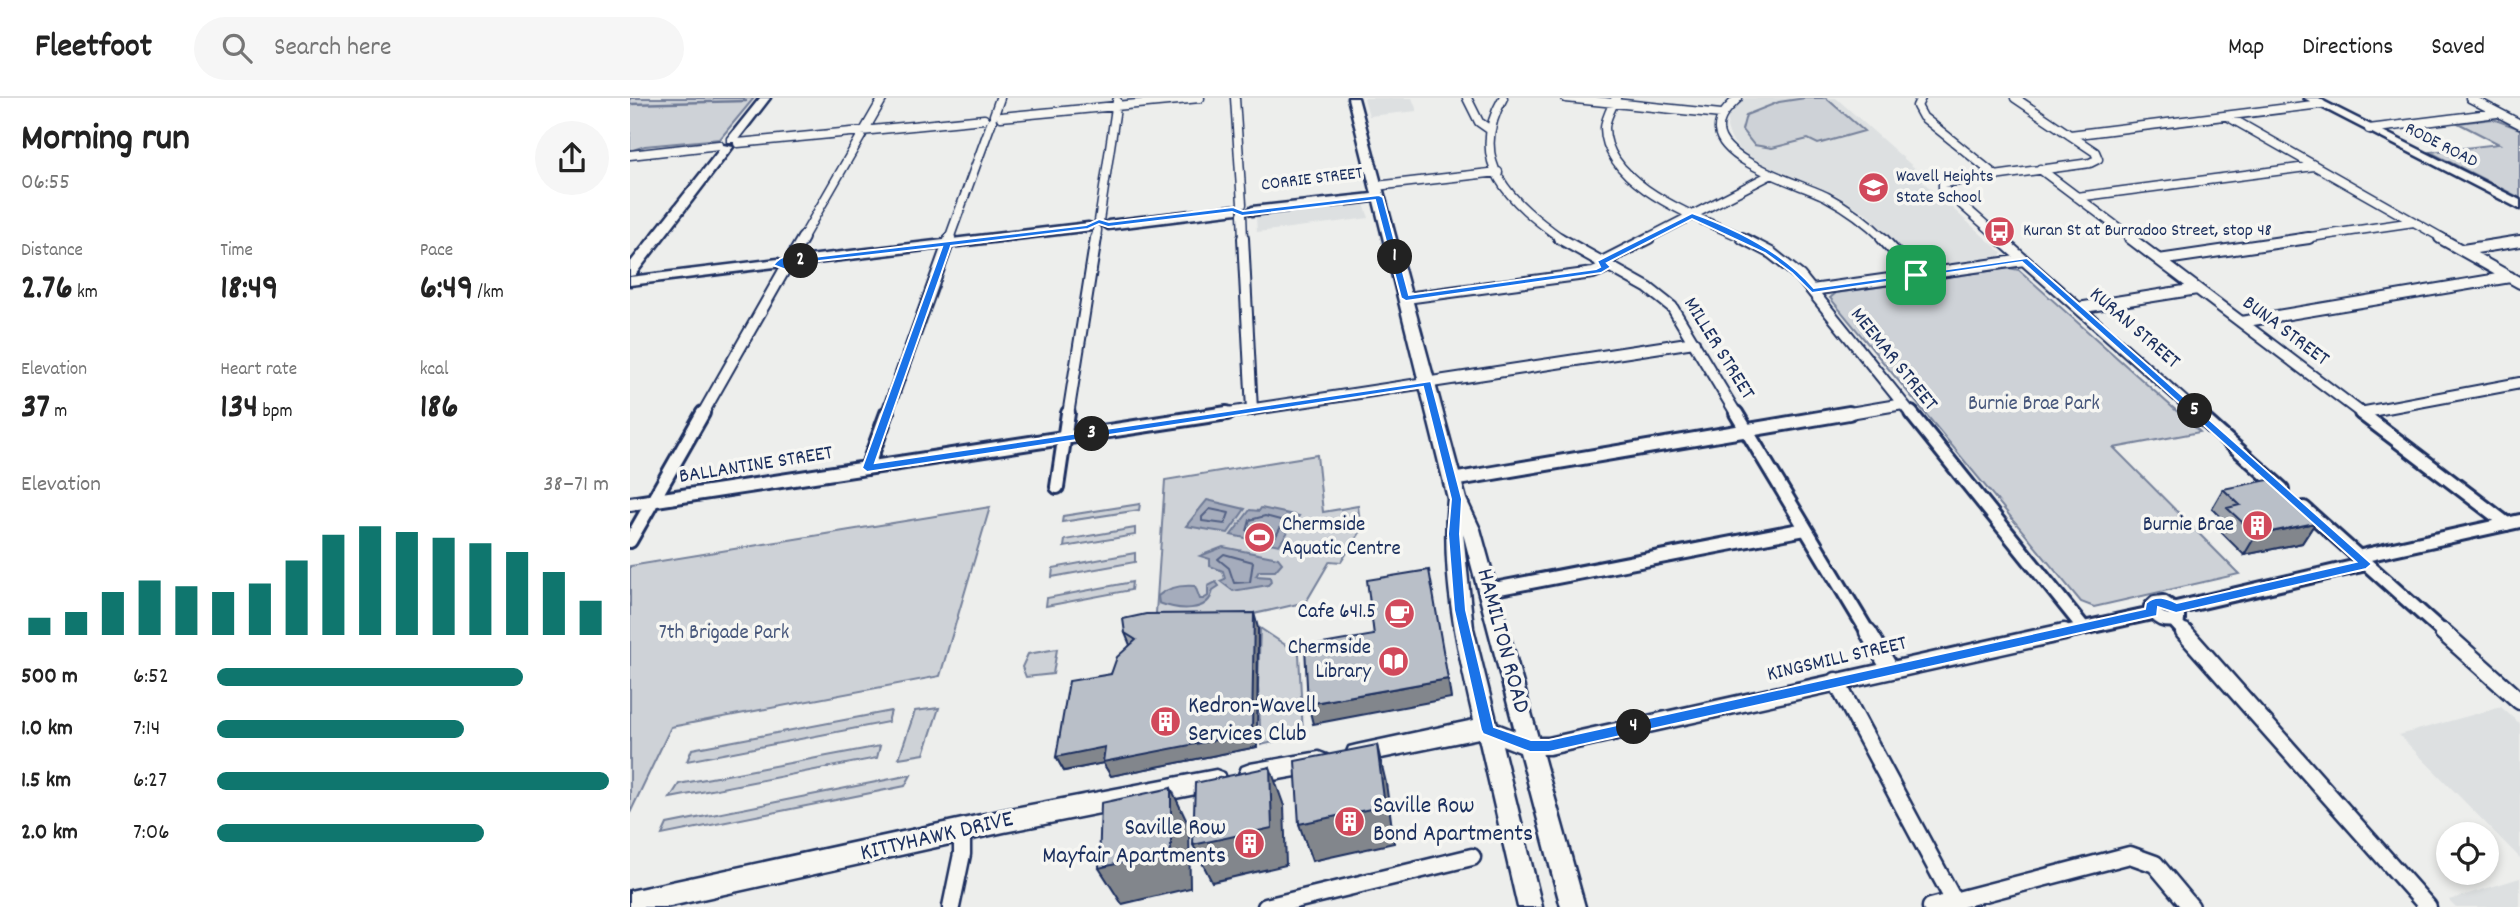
<!DOCTYPE html>
<meta charset="utf-8">
<style>
body{margin:0;font-family:Dekko,sans-serif;background:#f6f6f6;color:#222;height:100vh;display:flex;flex-direction:column;font-size:26px;white-space:nowrap}
*{box-sizing:border-box;margin:0}
p{font-size:23px;color:#767676}
.icon{flex:none;width:38px;height:38px;fill:none;stroke:currentColor;stroke-width:2;stroke-linecap:round;stroke-linejoin:round}
.map{position:relative;flex:1;overflow:hidden}
.panel{display:flex;flex-direction:column;background:#fff;width:630px}
.panel>*{flex:none}
.controls{position:absolute;left:1806px;top:724px;display:grid;gap:14px}
.controls a{display:grid;place-items:center;width:63px;height:63px;border-radius:50%;background:#fff;box-shadow:0 4px 10px #0003;font-size:35px}
.pin{position:absolute;display:grid;place-items:center;width:60px;height:60px;color:#fff;margin:-30px;border-radius:14px;box-shadow:0 4px 10px #0006}
.km{position:absolute;width:35px;height:35px;margin:-18px;border-radius:50%;background:#222;color:#fff;font-size:19px;line-height:35px;text-align:center}
.round{display:grid;place-items:center;flex:none;width:74px;height:74px;border-radius:37px;background:#f6f6f6}
.overview{display:flex;align-items:center;justify-content:space-between;height:119px;padding:0 21px}
h1{font-size:38px;font-weight:800;line-height:52px}
.stats{display:grid;grid-template-columns:repeat(3,1fr);gap:10px;height:119px;padding:7px 21px}
.stats div{display:grid;align-content:center}
.stats b{font-size:35px;font-weight:800}
.stats small{font-size:19px;font-weight:400}
.stats p{font-size:19px}
.chart{height:196px;padding:14px 21px}
.chart p{display:flex;justify-content:space-between}
.chart svg{width:100%;height:126px;margin-top:7px;stroke:#0f766e;stroke-width:6}
ul{padding:0 21px;list-style:none;font-size:23px}
li{display:grid;grid-template-columns:112px 84px 1fr;align-items:center;height:52px}
li i{height:18px;border-radius:9px;background:#0f766e}
header{display:flex;align-items:center;gap:42px;box-sizing:border-box;height:98px;padding:0 35px;background:#fff;border-bottom:2px solid #e0e0e0}
header strong{font-size:33px}
nav{display:flex;gap:38px;margin-inline-start:auto;font-size:24px}
.search{width:490px;height:63px;background:#f6f6f6;display:flex;align-items:center;gap:18px;box-sizing:border-box;padding:0 24px;border-radius:38px;color:#767676;font-size:26px}
main{display:flex;flex:1;min-height:0}
.map>svg:first-child{display:block}
</style>
<header>
<strong>Fleetfoot</strong>
<div class="search"><svg class="icon" aria-label="search" viewBox="0 0 24 24"><circle cx="10" cy="10" r="6"/><path d="M15 15l6 6"/></svg>Search here</div>
<nav><a>Map</a><a>Directions</a><a>Saved</a></nav>
</header>
<main>
<section class="panel">
<div class="overview"><div><h1>Morning run</h1><p>06:55</p></div><a class="round"><svg class="icon" aria-label="share" viewBox="0 0 24 24"><path d="M12 15V3M7 8l5-5 5 5M5 13v7h14v-7"/></svg></a></div>
<div class="stats">
<div><p>Distance</p><b>2.76<small> km</small></b></div>
<div><p>Time</p><b>18:49</b></div>
<div><p>Pace</p><b>6:49<small> /km</small></b></div>
</div>
<div class="stats">
<div><p>Elevation</p><b>37<small> m</small></b></div>
<div><p>Heart rate</p><b>134<small> bpm</small></b></div>
<div><p>kcal</p><b>186</b></div>
</div>
<div class="chart"><p><span>Elevation</span>38–71 m</p>
<svg viewBox="0 0 160 44" preserveAspectRatio="none"><path d="M5 44V38M15 44V36M25 44V29M35 44V25M45 44V27M55 44V29M65 44V26M75 44V18M85 44V9M95 44V6M105 44V8M115 44V10M125 44V12M135 44V15M145 44V22M155 44V32"/></svg>
</div>
<ul>
<li><b>500 m</b>6:52<i style="width:78%"></i></li>
<li><b>1.0 km</b>7:14<i style="width:63%"></i></li>
<li><b>1.5 km</b>6:27<i style="width:100%"></i></li>
<li><b>2.0 km</b>7:06<i style="width:68%"></i></li>
</ul>
</section>
<div class="map">
<svg width="1890" height="809" viewBox="0 0 1890 809">
<rect width="100%" height="100%" fill="#edeeec"/>
<filter id="ink" filterUnits="userSpaceOnUse"><feTurbulence type="fractalNoise" baseFrequency=".0143" numOctaves="2"/><feDisplacementMap in="SourceGraphic" scale="14" xChannelSelector="R" yChannelSelector="G"/><feConvolveMatrix kernelMatrix="1 2 1 2 8 2 1 2 1" color-interpolation-filters="sRGB"/></filter>
<g filter="url(#ink)">
<path fill="#dde0e1" d="M 734,0 L 782,0 L 787,13 L 739,18 Z
M 1115,0 L 1206,0 L 1298,82 L 1292,83 L 1372,155 L 1369,159 L 1296,169 L 1288,167 L 1237,116 L 1203,95 L 1125,63 L 1110,52 L 1101,41 L 1097,29 L 1098,18 Z
M 734,106 L 739,120 L 627,134 L 626,119 Z
M 1871,609 L 1890,626 L 1890,760 L 1769,637 Z
M 1890,780 L 1890,809 L 1826,809 L 1819,802 Z"/>
<path fill="#ced2d7" stroke="#74809a" stroke-width="2" d="M 0,0 L 124,0 L 90,41 L 15,48 L 0,53 Z
M 1175,0 L 1196,0 L 1234,33 L 1188,46 L 1178,41 L 1142,50 L 1124,47 L 1112,32 L 1116,17 L 1149,4 Z
M 1863,21 L 1890,31 L 1890,100 L 1800,54 L 1869,46 L 1828,25 Z
M 1379,170 L 1389,172 L 1570,334 L 1484,350 L 1609,476 L 1464,509 L 1451,504 L 1200,200 L 1206,195 Z
M 687,357 L 693,414 L 728,408 L 731,433 L 711,464 L 700,463 L 676,504 C 644,511 550,538 526,515 L 535,382 Z
M 510,406 L 509,412 L 432,424 L 433,418 Z
M 360,409 L 310,578 L 41,629 L 0,715 L 0,468 Z
M 505,430 L 505,437 L 434,449 L 435,442 Z
M 505,455 L 505,464 L 422,479 L 423,470 Z
M 502,484 L 501,492 L 416,508 L 417,500 Z
M 630,530 L 669,556 L 673,637 L 631,647 L 628,588 Z
M 427,551 L 423,576 L 396,579 L 392,569 L 398,556 Z
M 309,610 L 294,656 L 269,660 L 285,613 Z
M 261,613 L 258,624 L 57,663 L 62,651 Z
M 250,648 L 247,660 L 40,700 L 49,686 Z
M 281,677 L 275,688 L 32,737 L 37,726 Z"/>
<path fill="#a5acbc" stroke="#6e7a96" stroke-width="2" d="M 577,402 L 615,411 L 598,435 L 556,428 Z
M 631,410 L 669,418 L 649,447 L 601,437 L 620,412 L 629,413 Z
M 593,449 L 648,460 L 652,465 L 645,473 L 629,473 L 626,478 L 640,479 L 641,484 L 638,487 L 603,493 L 590,483 L 595,481 L 593,473 L 580,468 L 580,461 L 570,458 Z
M 586,484 L 589,488 L 583,492 C 579,516 547,512 529,505 L 528,498 C 538,489 552,487 565,488 L 570,501 L 573,501 L 578,498 L 578,488 Z"/>
<g fill="none" stroke-linecap="round" stroke-linejoin="round">
<path stroke="#526184" stroke-width="2" d="M 580,411 L 599,415 L 595,426 L 572,423 L 572,419 Z
M 635,418 L 654,423 L 646,438 L 617,433 L 620,422 Z
M 594,456 L 623,464 L 620,484 L 604,485 L 599,470 L 588,461 Z"/>
<path stroke="#6e7a96" stroke-width="2.5" d="M 0,6 L 116,3"/>
<defs>
<path id="street-far3" d="M 605,0 L 612,106
M 837,0 L 849,24 L 859,31
M 873,0 C 836,65 881,104 932,141
M 936,0 L 1091,16
M 986,0 C 982,9 975,21 975,30 C 976,89 1071,120 1115,141
M 1108,0 C 1099,9 1088,18 1089,32 C 1092,65 1172,86 1197,99 C 1218,110 1237,124 1254,141
M 1291,0 L 1287,8 L 1293,19 L 1365,77
M 1840,0 L 1890,26
M 364,17 L 370,0
M 1597,18 L 1814,141
M 371,19 L 570,0
M 1739,31 L 1867,15
M 1440,37 L 1691,6
M 108,45 L 354,21
M 0,57 L 89,47
M 1410,71 L 1503,141
M 746,88 L 868,74
M 1447,99 L 1684,68
M 612,116 L 613,141
M 469,123 L 487,3
M 172,141 L 253,0
M 319,141 L 362,23
M 466,141 L 467,132
M 1016,141 L 1142,76
M 1371,141 L 1313,90 L 1313,85 L 1460,65 L 1468,61 L 1465,54 L 1385,0
M 1667,141 L 1784,124"/>
<path id="street-far2" d="M 613,140 L 622,312
M 929,140 L 1018,190 L 1042,209 L 1107,317
M 1112,140 L 1141,155 L 1170,178 L 1282,317
M 1252,140 L 1286,177
M 1369,140 L 1569,317
M 1500,140 L 1734,317
M 1810,140 L 1890,185
M 1833,152 L 1890,143
M 162,159 L 173,140
M 1529,162 L 1679,140
M 970,165 L 1019,140
M 1182,192 L 1394,162
M 776,200 L 963,175 L 977,169
M 1448,210 L 1567,191
M 1611,224 L 1880,179
M 1730,315 L 1890,285
M 72,317 L 156,169
M 256,317 L 320,140
M 438,317 L 466,140
M 585,317 L 1064,244
M 1208,317 L 1273,306"/>
<path id="street-far1" d="M 1106,315 L 1239,536
M 1281,315 L 1453,529
M 1567,315 L 1652,391
M 1731,315 L 1877,426
M 237,370 L 257,315
M 822,382 L 1219,315
M 427,389 L 438,315
M 0,406 L 597,315
M 1674,410 L 1815,536
M 0,443 L 73,315
M 1727,459 L 1890,423
M 859,492 L 1175,431
M 1533,504 L 1548,514 L 1548,522 C 1535,524 1527,522 1521,509 L 1525,505 Z
M 1546,510 L 1736,466
M 1545,524 L 1556,536
M 1426,536 L 1522,515"/>
<path id="street" d="M 1238,534 L 1260,571
M 1554,534 L 1798,809
M 1813,534 L 1890,603
M 1206,583 L 1324,803
M 900,648 L 919,648 L 1434,534
M 321,809 L 332,756 L 332,733
M 636,809 L 842,759
M 1301,809 L 1500,757 L 1525,766 L 1561,809"/>
<path id="secondary" d="M 130,0 L 140,0 L 106,44 L 98,44 L 98,40 Z
M 718,0 L 728,0 L 836,401 L 850,431 L 955,809 L 931,809 L 890,654 L 872,647 L 912,809 L 888,809 L 849,640 L 727,665 L 719,663 L 716,656 L 719,649 L 727,647 L 844,622 C 827,549 811,476 818,401 L 744,103 L 622,117 L 616,113 L 622,109 L 742,96 ZM 833,435 L 885,633 L 867,626 L 843,530 Z
M 1674,0 L 1687,0 L 1890,102 L 1890,111 Z
M 93,47 L 103,49 L 5,177 L 0,178 L 0,165 Z
M 603,108 L 607,109 L 607,115 L 478,131 L 472,127 L 478,123 Z
M 458,125 L 462,126 L 462,132 L 170,167 L 163,163 L 170,159 Z
M 148,161 L 155,165 L 153,168 L 0,187 L 0,179 Z
M 689,654 L 697,657 L 700,664 L 697,671 L 689,674 L 620,686 L 612,683 L 609,676 L 612,669 L 620,666 Z
M 586,672 L 594,675 L 597,682 L 594,689 L 586,692 L 374,734 L 36,809 L 0,809 L 0,793 L 374,712 Z"/>
</defs>
<use href="#street-far3" stroke="#1b2f5e" stroke-width="11"/>
<use href="#street-far2" stroke="#1b2f5e" stroke-width="14"/>
<use href="#street-far1" stroke="#1b2f5e" stroke-width="18"/>
<use href="#street" stroke="#1b2f5e" stroke-width="21"/>
<use href="#secondary" stroke="#1b2f5e" stroke-width="5"/>
<use href="#street-far3" stroke="#f6f6f2" stroke-width="8"/>
<use href="#street-far2" stroke="#f6f6f2" stroke-width="10"/>
<use href="#street-far1" stroke="#f6f6f2" stroke-width="12"/>
<use href="#street" stroke="#f6f6f2" stroke-width="16"/>
<use href="#secondary" fill="#f6f6f2" fill-rule="evenodd"/>
</g>
<path fill="#9fa4ac" stroke="#1b2f5e" stroke-width="2" d="M 1593,391 L 1685,425 L 1672,445 L 1614,457 L 1586,429 L 1591,419 L 1582,410 Z
M 628,530 L 627,649 L 481,678 L 473,665 L 434,673 L 426,659 L 500,547 L 495,535 Z"/>
<path fill="#82868c" stroke="#1b2f5e" stroke-width="2" d="M 1685,425 L 1672,445 L 1614,457 L 1626,437 Z
M 624,515 L 628,530 L 627,649 L 481,678 L 473,665 L 434,673 L 426,659 Z
M 818,581 L 821,600 L 683,626 L 678,606 Z
M 747,647 L 756,685 L 764,745 L 682,763 L 669,726 Z
M 640,669 L 654,708 L 656,767 L 582,784 L 563,747 Z
M 541,690 L 559,728 L 560,790 L 492,806 L 469,770 Z"/>
<path fill="#b9bfc8" stroke="#1b2f5e" stroke-width="2" d="M 1643,381 L 1686,419 L 1685,425 L 1626,437 L 1597,410 L 1610,407 L 1593,391 Z
M 799,472 L 818,581 L 678,606 L 675,549 L 744,537 L 737,482 Z
M 624,515 L 622,635 L 473,664 L 475,649 L 426,659 L 439,583 L 481,576 L 487,559 L 506,542 L 495,535 L 493,521 L 516,516 Z
M 747,647 L 755,708 L 669,726 L 665,663 Z
M 640,669 L 642,730 L 563,747 L 565,685 Z
M 541,690 L 541,753 L 469,770 L 471,705 Z"/>
</g>
<path fill="#1a73e8" stroke="#fff" stroke-width="2" fill-rule="evenodd" d="M 749,97 L 753,99 L 779,197 L 966,171 L 970,169 L 967,163 L 1062,115 C 1107,131 1153,154 1184,190 L 1397,160 L 1742,466 L 1736,471 L 1546,515 L 1528,509 L 1527,518 L 1522,519 L 919,654 L 900,654 L 853,636 L 851,632 L 824,512 L 818,436 L 821,401 L 793,289 L 237,374 L 232,370 L 312,149 L 172,165 L 156,172 L 143,167 C 152,156 162,156 175,160 L 456,127 L 469,121 L 479,124 L 603,109 L 613,113 ZM 745,102 L 771,200 L 776,203 L 971,175 L 981,169 L 977,165 L 1062,121 L 1135,155 L 1162,175 L 1182,195 L 1392,164 L 1726,464 L 1547,505 C 1536,500 1526,496 1516,505 L 1515,511 L 919,642 L 901,642 L 864,629 L 836,512 L 830,436 L 832,401 L 801,283 L 245,365 L 321,148 L 458,131 L 469,126 L 478,129 L 602,114 L 612,118 Z"/>
<defs>
<symbol id="school-disc" viewBox="-11 -11 22 22"><circle r="9.5" fill="#d1495b" stroke="#f6f6f2"/><path d="M0-5L7-2L0 1L-7-2ZM-4 1L0 2.5L4 1V4Q0 6-4 4Z" fill="#fff"/></symbol>
<symbol id="bus-disc" viewBox="-11 -11 22 22"><circle r="9.5" fill="#d1495b" stroke="#f6f6f2"/><path d="M-5-6H5V4H4V6H2V4H-2V6H-4V4H-5ZM-3.5-4V0h7V-4ZM-3.5 1.2v1.5H-2V1.2ZM2 1.2v1.5H3.5V1.2Z" fill="#fff"/></symbol>
<symbol id="building-disc" viewBox="-11 -11 22 22"><circle r="9.5" fill="#d1495b" stroke="#f6f6f2"/><path d="M-4-6H4V6H1V3H-1V6H-4ZM-2.5-4.3h1.7v1.8h-1.7ZM.8-4.3h1.7v1.8H.8ZM-2.5-1h1.7V.8h-1.7ZM.8-1h1.7V.8H.8Z" fill="#fff"/></symbol>
<symbol id="stadium-disc" viewBox="-11 -11 22 22"><circle r="9.5" fill="#d1495b" stroke="#f6f6f2"/><path d="M0-5a6.5 5 0 1 0 0 10a6.5 5 0 1 0 0-10ZM-3.5-1.8h7v3.6h-7Z" fill="#fff"/></symbol>
<symbol id="cafe-disc" viewBox="-11 -11 22 22"><circle r="9.5" fill="#d1495b" stroke="#f6f6f2"/><path d="M-5.5-4.5H6V0H3Q3 3.5 0 3.5H-2.5Q-5.5 3.5-5.5 0ZM3-3.2v2h1.7v-2ZM-6 4.5H4V6H-6Z" fill="#fff"/></symbol>
<symbol id="library-disc" viewBox="-11 -11 22 22"><circle r="9.5" fill="#d1495b" stroke="#f6f6f2"/><path d="M-6-4Q-3-5.5-.7-3.5V5Q-3 3-6 4ZM6-4Q3-5.5 .7-3.5V5Q3 3 6 4Z" fill="#fff"/></symbol>
</defs>
<g fill-rule="evenodd">
<use href="#school-disc" x="1226" y="72" width="35" height="35"/>
<use href="#bus-disc" x="1352" y="116" width="35" height="35"/>
<use href="#building-disc" x="1610" y="410" width="35" height="35"/>
<use href="#stadium-disc" x="612" y="422" width="35" height="35"/>
<use href="#cafe-disc" x="752" y="498" width="35" height="35"/>
<use href="#library-disc" x="746" y="546" width="35" height="35"/>
<use href="#building-disc" x="518" y="606" width="35" height="35"/>
<use href="#building-disc" x="702" y="706" width="35" height="35"/>
<use href="#building-disc" x="602" y="728" width="35" height="35"/>
</g>
<g text-anchor="middle" dominant-baseline="central" stroke-width="7" stroke-linejoin="round" paint-order="stroke">
<g font-size="18" fill="#1b2f5e" stroke="#f6f6f2">
<text transform="translate(1811 48) rotate(27)">RODE ROAD</text>
<text transform="translate(682 82) rotate(-7)">CORRIE STREET</text>
</g>
<g font-size="18" fill="#1b2f5e" stroke="#f6f6f2" text-anchor="start">
<text x="1266" y="79">Wavell Heights<tspan x="1266" dy="21">State School</tspan></text>
<text x="1393" y="133">Kuran St at Burradoo Street, stop 48</text>
</g>
<g font-size="21" fill="#1b2f5e" stroke="#f6f6f2">
<text transform="translate(1504 231) rotate(41)">KURAN STREET</text>
<text transform="translate(1655 234) rotate(37)">BUNA STREET</text>
<text transform="translate(1088 251) rotate(58)">MILLER STREET</text>
<text transform="translate(1263 262) rotate(51)">MEEMAR STREET</text>
<text transform="translate(126 368) rotate(-9)">BALLANTINE STREET</text>
<text transform="translate(1207 562) rotate(-13)">KINGSMILL STREET</text>
</g>
<g font-size="21" fill="#48587c" stroke="#f6f6f2">
<text x="1404" y="307">Burnie Brae Park</text>
<text x="94" y="536">7th Brigade Park</text>
</g>
<g font-size="21" fill="#1b2f5e" stroke="#f6f6f2" text-anchor="end">
<text x="652" y="428" text-anchor="start">Chermside<tspan x="652" dy="24">Aquatic Centre</tspan></text>
<text x="1604" y="428">Burnie Brae</text>
<text x="746" y="515">Cafe 641.5</text>
<text x="741" y="551">Chermside<tspan x="741" dy="24">Library</tspan></text>
</g>
<g font-size="24" fill="#1b2f5e" stroke="#f6f6f2">
<text transform="translate(872 543) rotate(75)">HAMILTON ROAD</text>
<text transform="translate(307 739) rotate(-13)">KITTYHAWK DRIVE</text>
</g>
<g font-size="24" fill="#1b2f5e" stroke="#f6f6f2" text-anchor="start">
<text x="558" y="609">Kedron-Wavell<tspan x="558" dy="28">Services Club</tspan></text>
<text x="743" y="709">Saville Row<tspan x="743" dy="28">Bond Apartments</tspan></text>
<text x="596" y="731" text-anchor="end">Saville Row<tspan x="596" dy="28">Mayfair Apartments</tspan></text>
</g>
</g>
</svg>
<div class="controls">
<a><svg class="icon" aria-label="locate" viewBox="0 0 24 24"><circle cx="12" cy="12" r="6"/><path d="M12 2v4M12 18v4M2 12h4M18 12h4"/></svg></a>
</div>
<div class="pin" style="left:1286px;top:177px;background:#1e9e55"><svg class="icon" aria-label="arrive" viewBox="0 0 24 24"><path d="M6 21V4h12l-3 4 3 4H6"/></svg></div>
<b class="km" style="left:765px;top:159px">1</b>
<b class="km" style="left:171px;top:163px">2</b>
<b class="km" style="left:462px;top:336px">3</b>
<b class="km" style="left:1004px;top:629px">4</b>
<b class="km" style="left:1565px;top:313px">5</b>
</div>
</main>
